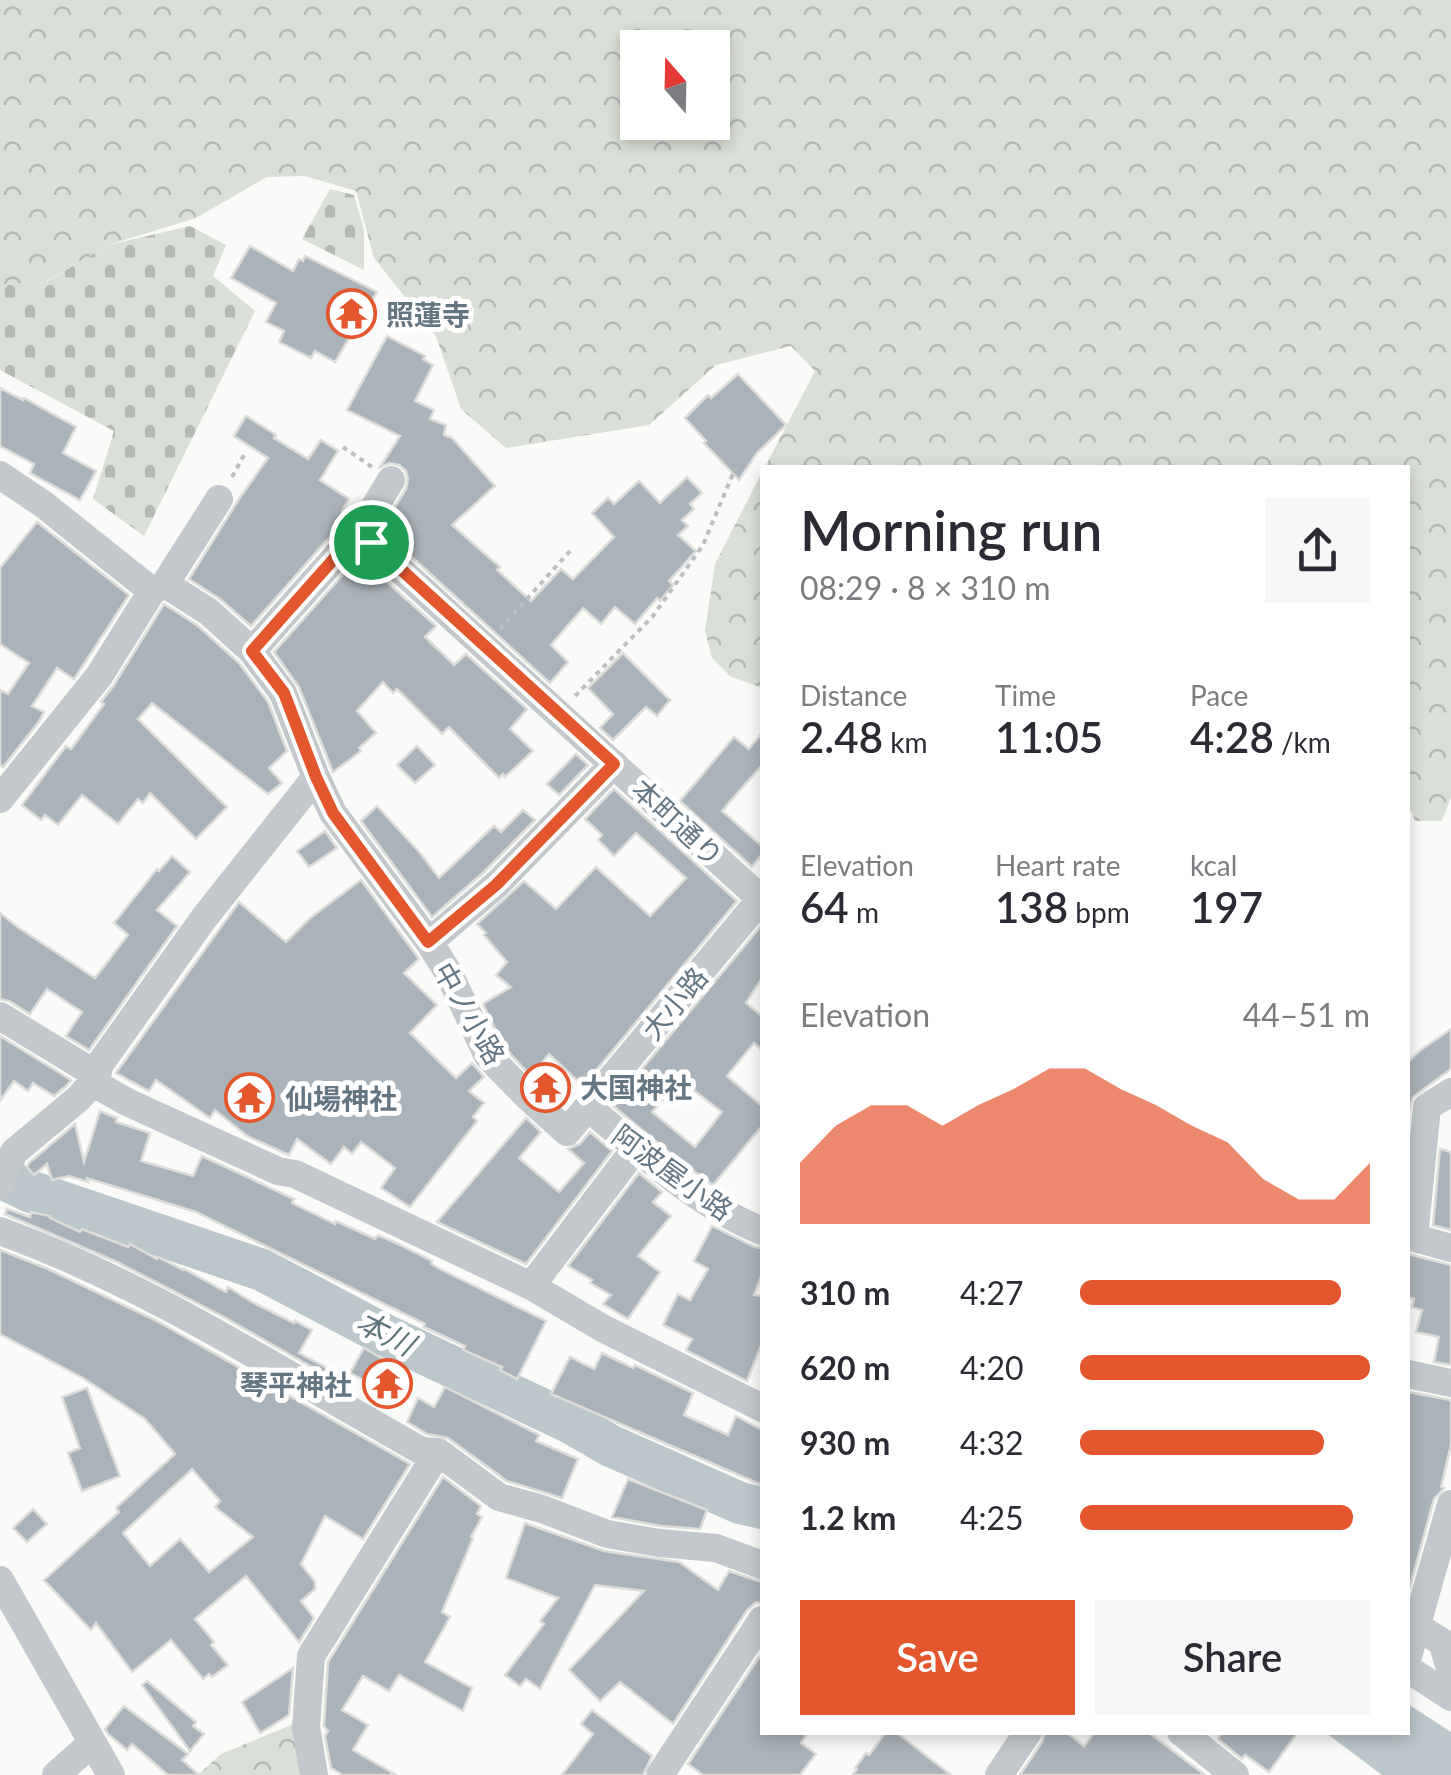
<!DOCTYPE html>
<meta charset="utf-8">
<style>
body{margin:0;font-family:Lato,"Noto Sans JP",sans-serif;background:#f7f7f7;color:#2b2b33;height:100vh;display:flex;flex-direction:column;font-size:38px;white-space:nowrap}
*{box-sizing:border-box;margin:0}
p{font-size:32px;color:#7c7c81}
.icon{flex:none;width:55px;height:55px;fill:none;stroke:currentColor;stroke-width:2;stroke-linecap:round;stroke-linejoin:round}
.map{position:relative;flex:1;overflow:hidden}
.drawer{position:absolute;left:760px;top:465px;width:650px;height:1270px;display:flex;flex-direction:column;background:#fff;border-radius:0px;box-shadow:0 5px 15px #0003}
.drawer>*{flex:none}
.needle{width:65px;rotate:340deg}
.controls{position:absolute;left:620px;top:30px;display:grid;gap:20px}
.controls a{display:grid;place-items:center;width:110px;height:110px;border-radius:0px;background:#fff;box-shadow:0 5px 15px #0003;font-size:50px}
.pin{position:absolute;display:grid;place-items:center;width:85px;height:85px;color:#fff;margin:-42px;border:5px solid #fff;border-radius:50%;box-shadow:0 2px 10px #0007}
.round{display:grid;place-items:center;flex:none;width:105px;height:105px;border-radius:0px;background:#f7f7f7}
.head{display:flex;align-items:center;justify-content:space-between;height:170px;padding:0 40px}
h1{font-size:55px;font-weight:600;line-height:75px}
.metrics{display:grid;grid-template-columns:repeat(3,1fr);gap:15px;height:170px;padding:10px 40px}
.metrics div{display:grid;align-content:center}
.metrics b{font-size:42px;font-weight:600}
.metrics small{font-size:28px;font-weight:400}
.metrics p{font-size:28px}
.chart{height:280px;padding:20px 40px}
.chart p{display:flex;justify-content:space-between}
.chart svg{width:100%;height:180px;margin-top:10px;fill:#e4572e;opacity:.7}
.action{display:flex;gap:20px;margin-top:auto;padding:20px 40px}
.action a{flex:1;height:115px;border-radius:0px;background:#e4572e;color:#fff;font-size:40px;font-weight:600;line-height:115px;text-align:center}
.action a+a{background:#f7f7f7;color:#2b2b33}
ul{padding:0 40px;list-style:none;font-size:32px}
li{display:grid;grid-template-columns:160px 120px 1fr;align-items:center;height:75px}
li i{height:25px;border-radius:12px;background:#e4572e}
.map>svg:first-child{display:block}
</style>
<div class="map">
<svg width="1451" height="1775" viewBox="0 0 1451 1775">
<defs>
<pattern id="forest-crowns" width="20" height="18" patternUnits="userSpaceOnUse" patternTransform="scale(2.5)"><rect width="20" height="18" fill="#dadfd7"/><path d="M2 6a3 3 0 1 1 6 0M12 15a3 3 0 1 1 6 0" fill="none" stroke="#b4b9b4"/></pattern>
<pattern id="cemetery-stones" width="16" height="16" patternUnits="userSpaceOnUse" patternTransform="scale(2.5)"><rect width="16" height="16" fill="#dadfd7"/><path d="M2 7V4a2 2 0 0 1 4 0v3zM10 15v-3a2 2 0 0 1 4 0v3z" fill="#b4b9b4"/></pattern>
</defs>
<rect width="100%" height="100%" fill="#fafaf8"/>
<path fill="url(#forest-crowns)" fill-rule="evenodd" d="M 0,0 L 1451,0 L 1451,797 L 1442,821 L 1415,821 L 1408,803 L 1408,468 L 765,467 L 815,371 L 791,346 L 716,365 L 649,425 L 506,448 L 461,409 L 436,336 L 374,258 L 356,191 L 305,176 L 267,177 L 196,218 L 108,245 L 45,282 L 0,286 ZM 638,48 L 712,48 L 712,122 L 638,122 Z
M 762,472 L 762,688 L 730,676 L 712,658 L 705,631 L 715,564 Z
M 296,1723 L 305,1775 L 198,1775 L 221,1754 Z"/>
<path fill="url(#cemetery-stones)" d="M 330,189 L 354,195 L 364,230 L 364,270 L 302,239 Z
M 190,226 L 226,245 L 213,276 L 255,311 L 144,536 L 93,499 L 114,431 L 0,370 L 0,284 L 46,282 L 108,245 Z"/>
<path fill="#bbc7cb" d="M 1408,1704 L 1451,1732 L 1451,1775 L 1382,1775 L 1326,1733 L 1408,1732 Z"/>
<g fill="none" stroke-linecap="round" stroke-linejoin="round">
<path stroke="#bbc7cb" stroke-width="42" d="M 0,1177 L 29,1191 L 262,1270 L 387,1336 L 569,1422 L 611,1446 L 740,1503 L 762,1508"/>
</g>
<path fill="#aab3b9" stroke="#dcdcda" stroke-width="2.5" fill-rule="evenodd" d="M 250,246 L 293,271 L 299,259 L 303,261 L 305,256 L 377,292 L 335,362 L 315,351 L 311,358 L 279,342 L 284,331 L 266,322 L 276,303 L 231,278 Z
M 387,336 L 425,356 L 423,359 L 433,365 L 415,401 L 434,410 L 430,419 L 446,425 L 444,435 L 452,438 L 495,486 L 452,525 L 500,567 L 497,570 L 531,601 L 561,569 L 573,579 L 614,537 L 592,513 L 608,498 L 614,504 L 639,481 L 660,503 L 687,477 L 702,493 L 690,504 L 694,509 L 682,520 L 688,526 L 678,535 L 696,551 L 669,581 L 673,585 L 660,601 L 657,598 L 635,624 L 615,607 L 601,624 L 583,608 L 551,645 L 568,662 L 550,683 L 389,536 L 391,514 L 406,489 L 408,479 L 406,471 L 399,465 L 390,463 L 380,467 L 400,436 L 347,410 Z
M 738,374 L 786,425 L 757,453 L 739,480 L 704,443 L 706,441 L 685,418 L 708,395 L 711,398 Z
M 0,388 L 23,400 L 24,398 L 76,427 L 63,453 L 96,471 L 80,500 L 30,473 L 34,464 L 0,446 Z
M 246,416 L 276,435 L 274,438 L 308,459 L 321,440 L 338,451 L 320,480 L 349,499 L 342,511 L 355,522 L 355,530 L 335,535 L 327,540 L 251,626 L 220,599 L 189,579 L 239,499 L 268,458 L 234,436 Z
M 37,522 L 129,595 L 74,679 L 57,668 L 32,706 L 44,712 L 38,723 L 3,767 L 0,765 L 0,690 L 8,694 L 29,663 L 0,644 L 0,568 Z
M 366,563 L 436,626 L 425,637 L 454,665 L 466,654 L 527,709 L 510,729 L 533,751 L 505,777 L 503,774 L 499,778 L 449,727 L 442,734 L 397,689 L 393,693 L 383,682 L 357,711 L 376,733 L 359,748 L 361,751 L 333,772 L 299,687 L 274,652 L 350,567 Z
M 164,604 L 198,626 L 239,663 L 268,702 L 287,751 L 269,768 L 282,783 L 268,794 L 152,703 L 138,719 L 227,807 L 196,839 L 150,793 L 143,803 L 138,799 L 118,824 L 82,795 L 58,825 L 45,815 L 41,820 L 22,805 L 66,746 L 71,749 L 104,704 L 101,702 L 114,685 Z
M 623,653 L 670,700 L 657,716 L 646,707 L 613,740 L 600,728 L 613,714 L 588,688 Z
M 762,733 L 762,765 L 722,811 L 762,846 L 762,854 L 752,867 L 680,801 L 734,737 L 749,749 Z
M 417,746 L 435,765 L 415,783 L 397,765 Z
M 576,754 L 588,765 L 559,795 L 547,784 Z
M 614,789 L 737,901 L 583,1086 L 549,1054 L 531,1076 L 503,1046 L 483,1004 L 511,987 L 496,975 L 507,962 L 484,935 L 486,933 L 477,924 L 524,881 L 556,909 L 596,867 L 650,916 L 686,878 L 636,833 L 614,856 L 598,840 L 602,835 L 585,819 Z
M 377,806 L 420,853 L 439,878 L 494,826 L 501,832 L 523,810 L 535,820 L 484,872 L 432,917 L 361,821 Z
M 325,831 L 337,848 L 309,867 L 297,851 Z
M 172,856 L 190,872 L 157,910 L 177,926 L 89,1050 L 66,1036 L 82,1012 L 47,989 L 30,1014 L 9,1001 L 0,999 L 0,913 L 19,928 L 95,978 L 128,935 L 114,923 L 157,869 L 159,871 Z
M 361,880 L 419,959 L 404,973 L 437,1005 L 410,1033 L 456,1078 L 472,1063 L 484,1077 L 469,1091 L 484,1103 L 473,1117 L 477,1121 L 410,1207 L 381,1188 L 395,1168 L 361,1142 L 352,1154 L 344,1147 L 331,1164 L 297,1139 L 289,1155 L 247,1136 L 215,1110 L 210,1118 L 156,1080 L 149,1091 L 116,1073 L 239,902 L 286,942 L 310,918 Z
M 762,925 L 762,978 L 746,1003 L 762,1016 L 762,1050 L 754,1043 L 727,1076 L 762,1106 L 762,1126 L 713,1185 L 681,1162 L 612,1105 ZM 680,1080 L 722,1112 L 695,1147 L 652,1112 Z
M 1451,1029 L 1451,1069 L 1413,1097 L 1408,1113 L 1408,1062 L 1418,1052 Z
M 0,1036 L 71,1080 L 67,1085 L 54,1096 L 33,1083 L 28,1091 L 14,1081 L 0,1101 Z
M 100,1111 L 117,1118 L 116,1122 L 150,1133 L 141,1161 L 193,1176 L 202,1156 L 294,1199 L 292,1203 L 335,1224 L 336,1221 L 375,1239 L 378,1235 L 396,1243 L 432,1261 L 431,1264 L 448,1273 L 546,1321 L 517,1379 L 500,1370 L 502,1367 L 463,1350 L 465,1346 L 424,1327 L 425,1324 L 196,1212 L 87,1178 L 88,1182 L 69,1176 L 52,1180 L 47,1164 L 34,1175 L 27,1167 L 29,1163 L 75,1124 L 84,1162 Z
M 526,1118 L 541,1132 L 519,1158 L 559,1192 L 584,1163 L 568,1149 L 580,1144 L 590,1132 L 612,1151 L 526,1264 L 437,1222 Z
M 1440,1149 L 1451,1152 L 1451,1230 L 1433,1225 Z
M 639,1173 L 662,1192 L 653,1202 L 671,1216 L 638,1256 L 660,1272 L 628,1319 L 603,1304 L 611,1295 L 590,1283 L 592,1280 L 568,1266 Z
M 7,1209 L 30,1217 L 31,1212 L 50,1216 L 50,1218 L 80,1232 L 82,1229 L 128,1247 L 130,1244 L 157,1259 L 158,1257 L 183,1270 L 184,1269 L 226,1292 L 228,1287 L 252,1302 L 294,1323 L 295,1321 L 312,1330 L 299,1353 L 327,1368 L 324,1374 L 224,1317 L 117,1262 L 5,1214 Z
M 712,1226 L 755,1247 L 762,1248 L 762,1274 L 754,1295 L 762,1296 L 762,1343 L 747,1381 L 686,1350 L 692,1339 L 663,1325 L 678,1294 L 690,1300 L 708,1269 L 694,1261 Z
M 0,1250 L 48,1269 L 155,1320 L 410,1464 L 363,1539 L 325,1516 L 301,1564 L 315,1582 L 315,1589 L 301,1601 L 314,1618 L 299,1642 L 246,1576 L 195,1619 L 214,1642 L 211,1645 L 228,1665 L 212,1677 L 209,1674 L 203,1679 L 171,1640 L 132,1672 L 96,1623 L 91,1630 L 44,1580 L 119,1512 L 116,1508 L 175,1454 L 145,1419 L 83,1378 L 0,1334 ZM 192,1469 L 220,1501 L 215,1507 L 253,1537 L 209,1572 L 180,1539 L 150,1566 L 123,1533 Z
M 1408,1254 L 1451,1265 L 1451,1365 L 1434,1362 L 1439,1337 L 1416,1332 L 1422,1310 L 1412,1307 L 1414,1299 L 1408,1297 Z
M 364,1348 L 388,1362 L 375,1386 L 350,1373 Z
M 602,1353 L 633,1368 L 635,1365 L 693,1393 L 684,1415 L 728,1435 L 736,1416 L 762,1430 L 762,1485 L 551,1394 L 570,1357 L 594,1369 Z
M 445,1387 L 539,1435 L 536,1441 L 578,1459 L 562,1498 L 507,1481 L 448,1438 L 427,1434 L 407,1422 L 418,1398 L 434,1407 Z
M 87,1388 L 120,1476 L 82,1491 L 68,1453 L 80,1448 L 62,1397 Z
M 1408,1392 L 1451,1400 L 1451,1445 L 1441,1487 L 1444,1488 L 1434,1499 L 1408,1593 Z
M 443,1477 L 481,1506 L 477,1514 L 482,1517 L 471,1537 L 473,1538 L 442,1612 L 450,1617 L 425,1662 L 472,1688 L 463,1711 L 399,1675 L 389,1691 L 363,1676 L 342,1710 L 368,1725 L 353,1750 L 396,1775 L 343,1775 L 331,1768 L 325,1736 L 328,1731 L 324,1726 L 328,1662 Z
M 628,1479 L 707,1510 L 700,1529 L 661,1526 L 612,1517 Z
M 33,1509 L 47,1524 L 27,1542 L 13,1528 Z
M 525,1523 L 604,1551 L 679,1562 L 718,1590 L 729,1571 L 762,1582 L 762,1603 L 756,1602 L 747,1610 L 673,1724 L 620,1682 L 600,1701 L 569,1670 L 644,1591 L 595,1585 L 540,1689 L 526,1679 L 520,1686 L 505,1675 L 544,1624 L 540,1621 L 558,1598 L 506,1578 Z
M 759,1657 L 762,1659 L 762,1732 L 808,1732 L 801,1743 L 816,1754 L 800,1775 L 703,1775 L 688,1764 Z
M 293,1668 L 289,1715 L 260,1733 L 242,1702 Z
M 147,1681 L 196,1722 L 193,1726 L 204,1734 L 190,1751 L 142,1685 Z
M 124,1706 L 188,1754 L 182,1760 L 199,1775 L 168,1775 L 132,1744 L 127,1750 L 108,1734 L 105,1729 Z
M 592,1710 L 652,1756 L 643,1775 L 562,1775 L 593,1734 L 581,1724 Z
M 886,1732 L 896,1732 L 951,1775 L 853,1775 L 857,1769 L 855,1768 L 866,1753 L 869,1755 Z
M 1045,1732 L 1066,1732 L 1084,1746 L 1095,1732 L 1148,1732 L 1205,1775 L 1020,1775 L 1042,1742 Z
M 1222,1732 L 1298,1732 L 1269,1772 L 1245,1755 L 1242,1759 L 1218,1739 Z"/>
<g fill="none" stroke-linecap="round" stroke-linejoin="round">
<path stroke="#bbbfc2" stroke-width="4" stroke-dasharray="5 5" stroke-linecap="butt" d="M 343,447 L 372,467
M 232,477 L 244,455
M 500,629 L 570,551
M 575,696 L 653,616 L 703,545 L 735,469"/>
<path stroke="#c3c8cc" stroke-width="28" d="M 0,475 L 43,504 L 152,591 L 165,584 L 209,612 L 252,651 L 283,693 L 316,777 L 333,813 L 429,942 L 448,972 L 488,1056 L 526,1095 L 567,1132 L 761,899
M 371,543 L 762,900
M 371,543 L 374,508 L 391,480
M 165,584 L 219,499
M 252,651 L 340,552 L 371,543
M 0,799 L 99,676 L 152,591
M 429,942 L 496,885 L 614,764
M 0,1016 L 87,1069 L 104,1089 L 127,1102 L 278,1171 L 295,1174 L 531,1286 L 604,1329 L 762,1408
M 588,1107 C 642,1153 696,1204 762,1231
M 0,1186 L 14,1152 L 79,1098 L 96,1078 L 100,1064 L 204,918 L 316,777
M 0,1231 C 149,1285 284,1374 422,1451 L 438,1452 L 499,1497 L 542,1509 L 607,1534 L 659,1543 L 716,1548 L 762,1565
M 1408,1236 L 1451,1248
M 1414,1237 L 1427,1107 L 1451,1092
M 531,1286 L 636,1148
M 1408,1374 L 1451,1383
M 0,1580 L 111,1775
M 1408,1621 L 1442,1642 L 1451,1671
M 1408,1656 L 1451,1504
M 1408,1669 L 1451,1697
M 1181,1732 L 1235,1775
M 56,1775 L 92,1743
M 314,1775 L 306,1727 L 311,1656 L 438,1452
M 660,1775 L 762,1620
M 999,1775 L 1028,1732"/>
</g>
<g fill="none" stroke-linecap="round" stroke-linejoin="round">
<defs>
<path id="route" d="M 371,542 L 614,764 L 496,885 L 428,942 L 333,813 L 316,777 L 284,693 L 252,651 L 340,552 Z"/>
</defs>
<use href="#route" stroke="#fff" stroke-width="20"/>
<use href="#route" stroke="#e4572e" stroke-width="12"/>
</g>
<defs>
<symbol id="temple-ring" viewBox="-11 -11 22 22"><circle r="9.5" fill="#fff" stroke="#e4572e" stroke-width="1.5"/><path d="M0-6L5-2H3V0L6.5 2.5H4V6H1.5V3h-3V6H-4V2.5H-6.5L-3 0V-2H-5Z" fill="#e4572e"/></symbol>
</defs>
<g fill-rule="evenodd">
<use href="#temple-ring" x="324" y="286" width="55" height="55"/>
<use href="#temple-ring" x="518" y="1060" width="55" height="55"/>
<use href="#temple-ring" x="222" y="1070" width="55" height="55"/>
<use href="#temple-ring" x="360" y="1356" width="55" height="55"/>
</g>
<g text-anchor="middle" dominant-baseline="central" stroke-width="10" stroke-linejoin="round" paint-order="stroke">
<g font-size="28" font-weight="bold" fill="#657683" stroke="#fff" text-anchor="start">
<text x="386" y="314">照蓮寺</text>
<text x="580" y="1087">大国神社</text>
<text x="285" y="1098">仙場神社</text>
<text x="352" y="1384" text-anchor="end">琴平神社</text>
</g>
<g font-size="28" fill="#657683" stroke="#fff">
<text transform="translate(678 822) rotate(43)">本町通り</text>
<text transform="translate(674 1003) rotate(-50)">大小路</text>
<text transform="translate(470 1013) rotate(60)">中ノ小路</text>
<text transform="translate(673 1172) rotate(36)">阿波屋小路</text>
</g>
<g font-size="30" font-style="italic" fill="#60757c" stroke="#fff">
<text transform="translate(386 1332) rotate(27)">本川</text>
</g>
</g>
</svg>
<div class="controls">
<a><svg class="needle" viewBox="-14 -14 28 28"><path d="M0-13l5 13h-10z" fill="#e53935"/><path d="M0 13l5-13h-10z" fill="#7c7c81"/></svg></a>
</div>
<div class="pin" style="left:371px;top:542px;background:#1e9e55"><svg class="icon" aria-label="arrive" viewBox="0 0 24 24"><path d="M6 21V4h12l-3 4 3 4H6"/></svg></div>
<section class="drawer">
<div class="head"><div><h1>Morning run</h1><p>08:29 · 8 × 310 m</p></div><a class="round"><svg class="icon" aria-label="share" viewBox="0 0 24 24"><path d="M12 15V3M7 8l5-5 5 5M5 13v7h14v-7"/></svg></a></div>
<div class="metrics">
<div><p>Distance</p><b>2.48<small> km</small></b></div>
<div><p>Time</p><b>11:05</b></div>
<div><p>Pace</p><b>4:28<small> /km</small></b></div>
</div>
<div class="metrics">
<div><p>Elevation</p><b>64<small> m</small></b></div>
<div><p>Heart rate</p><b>138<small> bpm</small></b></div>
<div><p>kcal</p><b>197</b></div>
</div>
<div class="chart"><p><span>Elevation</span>44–51 m</p>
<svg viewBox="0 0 160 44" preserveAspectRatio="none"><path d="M0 44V29L10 20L20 15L30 15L40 20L50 15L60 11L70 6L80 6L90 11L100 15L110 20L120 24L130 33L140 38L150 38L160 29V44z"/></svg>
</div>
<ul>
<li><b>310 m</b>4:27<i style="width:90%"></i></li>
<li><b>620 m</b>4:20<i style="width:100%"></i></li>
<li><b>930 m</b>4:32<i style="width:84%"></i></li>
<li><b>1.2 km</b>4:25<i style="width:94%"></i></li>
</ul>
<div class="action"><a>Save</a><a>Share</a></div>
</section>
</div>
